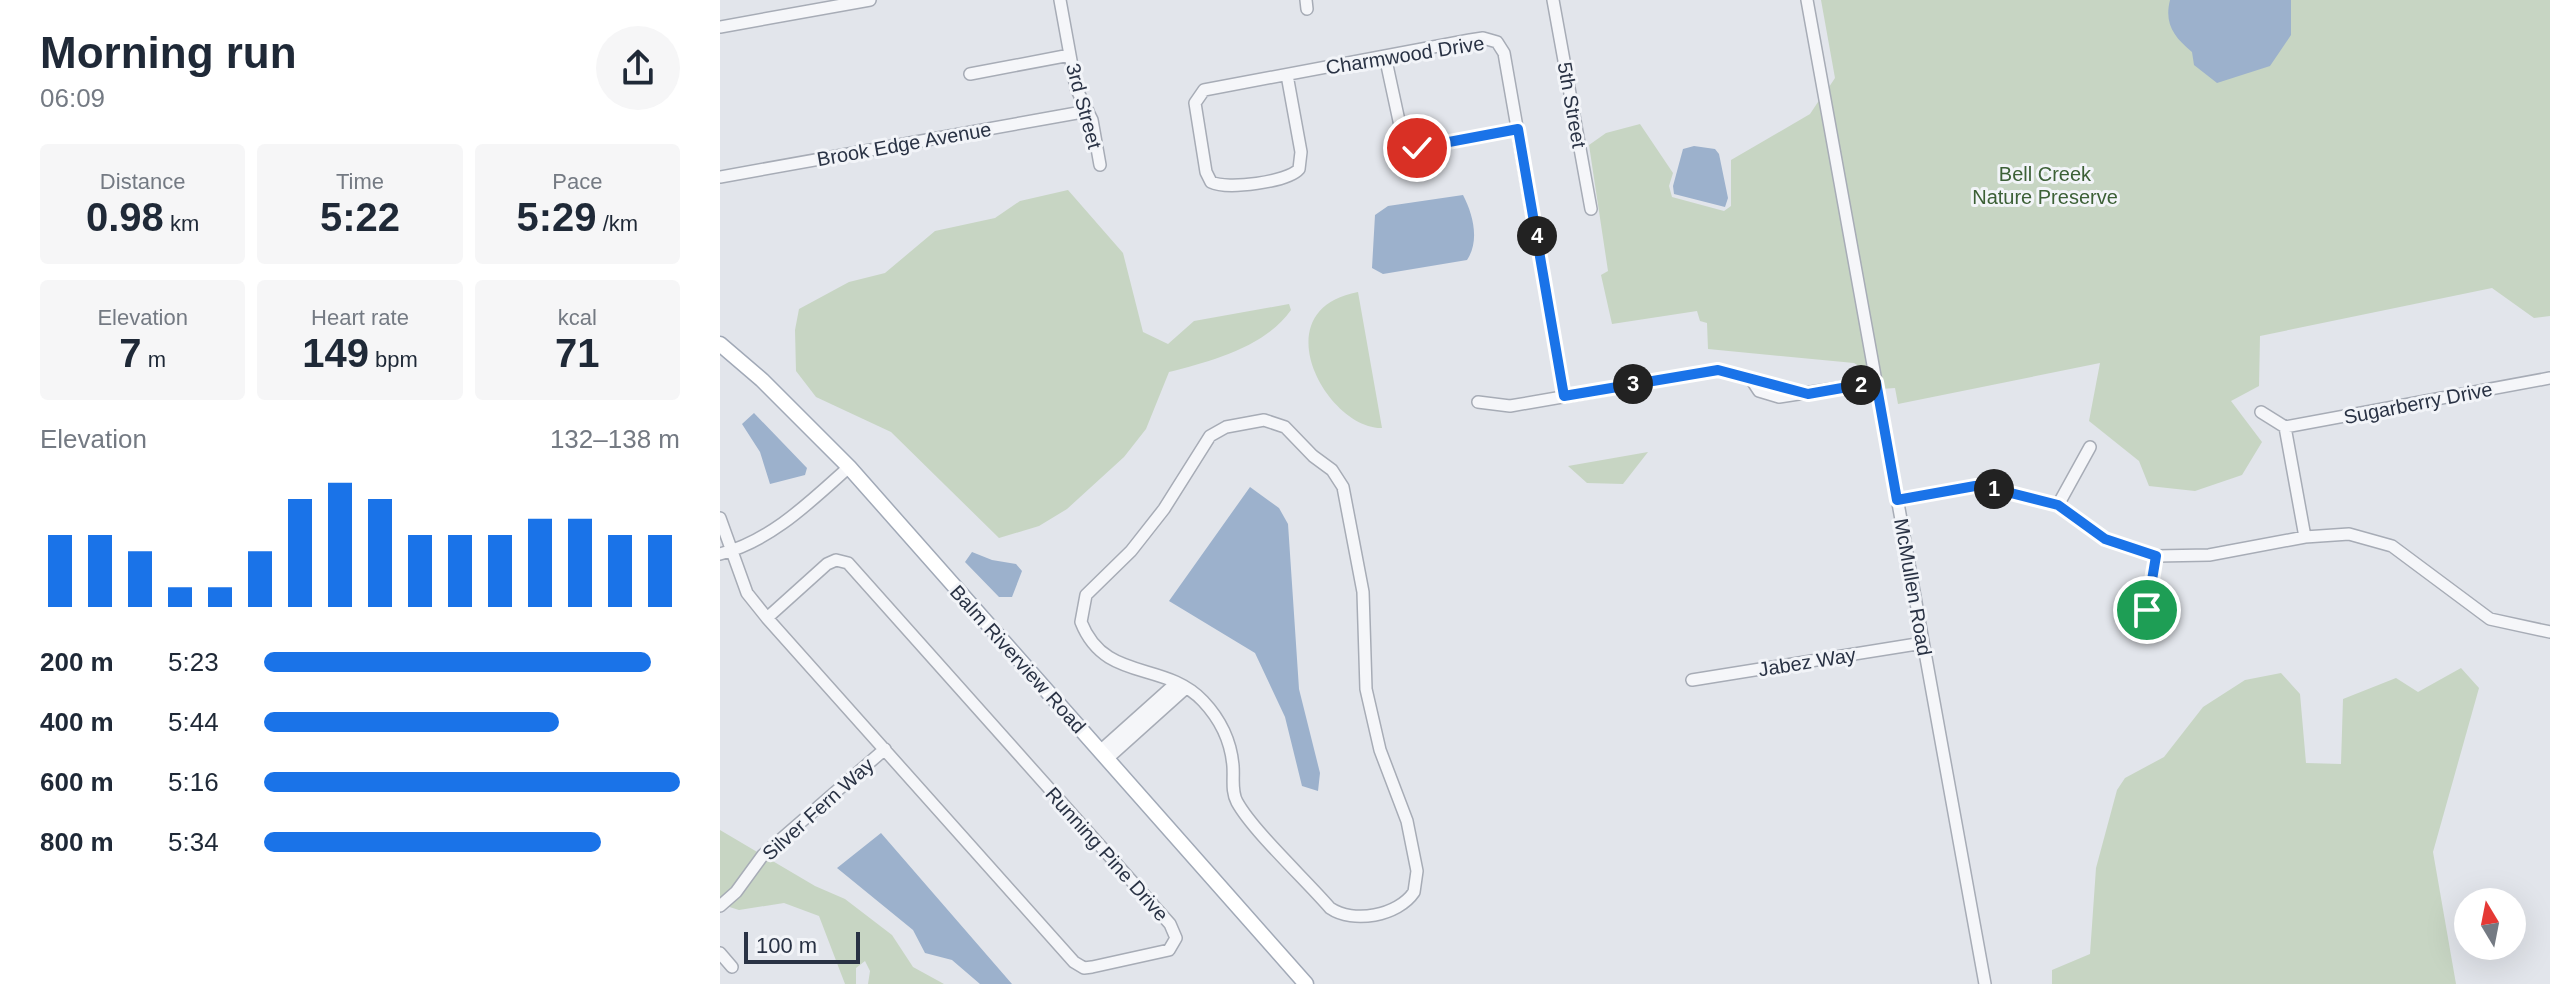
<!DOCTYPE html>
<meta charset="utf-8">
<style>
body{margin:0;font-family:Helvetica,sans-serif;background:#f6f6f7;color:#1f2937;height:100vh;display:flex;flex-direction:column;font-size:30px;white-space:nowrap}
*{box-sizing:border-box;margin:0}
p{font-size:26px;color:#747a83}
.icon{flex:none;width:44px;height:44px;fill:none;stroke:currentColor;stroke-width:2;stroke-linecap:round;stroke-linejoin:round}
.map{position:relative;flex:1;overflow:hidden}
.sheet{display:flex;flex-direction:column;background:#fff;width:720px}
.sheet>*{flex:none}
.needle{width:52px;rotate:350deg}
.fabs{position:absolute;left:1734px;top:888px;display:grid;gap:16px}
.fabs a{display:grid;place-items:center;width:72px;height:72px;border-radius:50%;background:#fff;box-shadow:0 8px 32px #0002;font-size:40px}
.scale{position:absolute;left:24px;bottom:20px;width:116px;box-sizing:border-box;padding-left:8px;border:4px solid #293244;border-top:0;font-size:22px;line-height:28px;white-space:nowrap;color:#293244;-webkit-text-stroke:6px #f2f4f8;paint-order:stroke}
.pin{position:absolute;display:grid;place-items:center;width:68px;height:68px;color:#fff;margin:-34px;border:4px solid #fff;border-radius:50%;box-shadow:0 2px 8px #0007}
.km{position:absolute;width:40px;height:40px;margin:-20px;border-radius:50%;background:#222;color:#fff;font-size:22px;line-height:40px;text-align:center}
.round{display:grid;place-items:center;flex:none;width:84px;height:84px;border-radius:42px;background:#f6f6f7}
.summary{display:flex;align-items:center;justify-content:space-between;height:136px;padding:0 40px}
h1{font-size:44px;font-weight:700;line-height:60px}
.stats{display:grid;grid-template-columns:repeat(3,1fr);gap:12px;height:136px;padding:8px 40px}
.stats div{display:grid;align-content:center;border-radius:8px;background:#f6f6f7;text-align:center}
.stats b{font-size:40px;font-weight:700}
.stats small{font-size:22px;font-weight:400}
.stats p{font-size:22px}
.chart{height:224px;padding:16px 40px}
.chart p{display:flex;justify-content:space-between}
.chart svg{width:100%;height:144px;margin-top:8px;stroke:#1a73e8;stroke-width:6}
ul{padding:0 40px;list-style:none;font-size:26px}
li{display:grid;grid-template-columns:128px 96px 1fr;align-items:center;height:60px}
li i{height:20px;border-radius:10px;background:#1a73e8}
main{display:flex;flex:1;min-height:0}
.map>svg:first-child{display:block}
</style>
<main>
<section class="sheet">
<div class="summary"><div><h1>Morning run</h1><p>06:09</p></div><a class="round"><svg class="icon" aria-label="share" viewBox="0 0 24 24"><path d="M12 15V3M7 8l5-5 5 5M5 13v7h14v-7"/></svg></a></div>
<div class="stats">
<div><p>Distance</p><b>0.98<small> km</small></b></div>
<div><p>Time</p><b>5:22</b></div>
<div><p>Pace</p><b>5:29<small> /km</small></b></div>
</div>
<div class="stats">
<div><p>Elevation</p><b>7<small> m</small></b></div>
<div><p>Heart rate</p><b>149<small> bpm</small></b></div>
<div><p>kcal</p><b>71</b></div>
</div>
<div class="chart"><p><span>Elevation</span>132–138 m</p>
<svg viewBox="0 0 160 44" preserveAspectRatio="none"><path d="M5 44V22M15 44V22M25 44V27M35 44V38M45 44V38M55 44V27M65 44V11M75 44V6M85 44V11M95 44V22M105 44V22M115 44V22M125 44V17M135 44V17M145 44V22M155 44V22"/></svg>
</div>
<ul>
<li><b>200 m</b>5:23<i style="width:93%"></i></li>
<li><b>400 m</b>5:44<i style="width:71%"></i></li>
<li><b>600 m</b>5:16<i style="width:100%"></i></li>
<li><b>800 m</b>5:34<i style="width:81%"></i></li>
</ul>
</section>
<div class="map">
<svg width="1830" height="984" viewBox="0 0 1830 984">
<rect width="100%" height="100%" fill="#e2e5eb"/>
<path fill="#c7d5c3" d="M 1101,0 L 1830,0 L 1830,316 L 1814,318 L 1772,288 L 1540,336 L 1539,386 L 1511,401 L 1542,442 L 1522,475 L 1475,491 L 1429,486 L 1419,461 L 1369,421 L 1380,363 L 1178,404 L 1175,388 L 1161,389 L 1107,90 L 1115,78 Z
M 1100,99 L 1151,379 L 1142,380 L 1139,366 L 1134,363 L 988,349 L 987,323 L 980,321 L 977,311 L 892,324 L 881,275 L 888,271 L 869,145 L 886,133 L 920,124 L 953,173 L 949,186 L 952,197 L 1004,211 L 1011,206 L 1011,160 L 1090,114 Z
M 348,190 L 403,253 L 423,332 L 448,344 L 474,321 L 569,304 L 571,310 C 545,347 491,361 449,372 L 426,429 L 404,457 L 347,509 L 319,526 L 279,538 L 171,432 L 96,397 L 76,371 L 75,330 L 79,309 L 129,282 L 165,273 L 215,231 L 275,218 L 300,201 Z
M 638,292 L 662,428 C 607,429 541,310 638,292 Z
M 928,452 L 903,484 L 867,483 L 848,466 Z
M 1741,668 L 1759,688 L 1713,852 L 1736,984 L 1332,984 L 1332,970 L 1370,954 L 1376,868 L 1397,790 L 1405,778 L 1444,757 L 1483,707 L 1525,680 L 1561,673 L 1580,694 L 1586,763 L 1621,764 L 1623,699 L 1676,678 L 1698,692 Z
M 0,830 L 95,886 L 125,899 L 172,935 L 193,967 L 224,984 L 148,984 L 150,971 L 145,961 L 136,968 L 136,984 L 125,984 L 99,916 L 64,903 L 19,910 L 0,904 Z"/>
<path fill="#9cb1cc" d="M 1450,0 L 1571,0 L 1571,35 L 1550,66 L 1497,83 L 1474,65 L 1472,52 C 1454,37 1444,24 1450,0 Z
M 974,146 L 995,149 L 999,154 L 1008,198 L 1005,207 L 954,194 L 953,186 L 963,149 Z
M 743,195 C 753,214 760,241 747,260 L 663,274 L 652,268 L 655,215 L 668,206 Z
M 34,413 L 87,468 L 85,475 L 50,484 L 40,452 L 22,424 Z
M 530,487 L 559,508 L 568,524 L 579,689 L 600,773 L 598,791 L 582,786 L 565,717 L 535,653 L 449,601 Z
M 252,552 L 272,560 L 296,564 L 302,571 L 292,597 L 279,597 L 245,562 Z
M 161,833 L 292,984 L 260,984 L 232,960 L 205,953 L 193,930 L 117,868 Z"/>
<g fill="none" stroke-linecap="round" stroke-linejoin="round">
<defs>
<path id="minor" d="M 340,0 L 356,88 L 372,120 L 380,165
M 586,0 L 587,9
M 833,0 L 871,209
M 1087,0 L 1265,984
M 0,27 L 150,0
M 665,56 L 684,144 L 706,147 L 798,129
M 250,74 L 350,55
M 567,75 L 581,152 L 579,169 C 568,182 507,190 491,182 L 486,172 L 475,103 L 484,90 L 750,40 L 763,38 L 777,42 L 784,53 L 844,396
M 0,177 L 368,111
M 1031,379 L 1039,391 L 1059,397 L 1156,382
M 758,402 L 790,406 L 998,370 L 1088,394
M 1541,412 L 1565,427 L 1585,537
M 544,420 L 565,427 L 593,456 L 612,470 L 623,487 L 643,592 L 646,689 L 660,750 L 687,821 L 697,871 L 694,892 C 678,916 633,924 610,908 C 586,880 533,831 517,802 C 511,791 514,779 513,766 C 511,742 500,719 483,701 C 444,660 385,683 361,622 L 366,595 L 411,551 L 444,509 L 490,436 L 506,427 Z
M 1565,427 L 1830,378
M 1177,500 L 1255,486 L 1271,488 L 1338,505 L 1385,539 L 1436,556 L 1489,555 L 1585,537 L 1629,534 L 1672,546 L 1770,619 L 1830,632
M 1338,505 L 1370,447
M 0,518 L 27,593 L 47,618 L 354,962 L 364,968 L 372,967 L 449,950 L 456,938 L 450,924 L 128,563 L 116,560 L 107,564 L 47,618
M 0,554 C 51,541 91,501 129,467
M 1427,610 L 1436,556
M 972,680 L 1203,643
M 380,751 L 456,683
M 387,759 L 466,688
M 0,906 L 16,892 L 43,855 L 165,749
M 0,953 L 12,967"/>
<path id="major" d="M 0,344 L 42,380 L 129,467 L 586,984"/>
</defs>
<use href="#minor" stroke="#a7acb6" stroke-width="14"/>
<use href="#major" stroke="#a1a9b7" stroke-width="17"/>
<use href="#minor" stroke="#f5f6f9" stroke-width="11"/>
<use href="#major" stroke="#fff" stroke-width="14"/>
</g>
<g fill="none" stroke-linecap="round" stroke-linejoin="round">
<defs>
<path id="route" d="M 697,148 L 798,129 L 844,396 L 998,370 L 1088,394 L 1156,382 L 1177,500 L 1255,486 L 1271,488 L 1338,505 L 1385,539 L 1436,556 L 1427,610"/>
</defs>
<use href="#route" stroke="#fff" stroke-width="16"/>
<use href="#route" stroke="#1a73e8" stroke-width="10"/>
</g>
<g text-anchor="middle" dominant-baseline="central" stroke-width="6" stroke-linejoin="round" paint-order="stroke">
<g font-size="20" fill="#293244" stroke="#f2f4f8">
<text transform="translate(685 55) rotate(-9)">Charmwood Drive</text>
<text transform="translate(852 105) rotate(80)">5th Street</text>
<text transform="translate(364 106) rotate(75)">3rd Street</text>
<text transform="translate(184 144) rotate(-10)">Brook Edge Avenue</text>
<text transform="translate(1698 403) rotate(-11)">Sugarberry Drive</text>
<text transform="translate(1193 587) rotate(80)">McMullen Road</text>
<text transform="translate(298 659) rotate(48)">Balm Riverview Road</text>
<text transform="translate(1087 662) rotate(-9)">Jabez Way</text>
<text transform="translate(98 809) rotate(-42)">Silver Fern Way</text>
<text transform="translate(387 854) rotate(48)">Running Pine Drive</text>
</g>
<g font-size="20" fill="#3c6036" stroke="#f2f4f8">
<text x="1325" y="174">Bell Creek<tspan x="1325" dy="23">Nature Preserve</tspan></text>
</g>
</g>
</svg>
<div class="fabs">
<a><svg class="needle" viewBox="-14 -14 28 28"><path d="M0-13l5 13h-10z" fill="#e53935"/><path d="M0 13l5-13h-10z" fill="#747a83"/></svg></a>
</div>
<div class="scale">100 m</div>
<div class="pin" style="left:1427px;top:610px;background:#1e9e55"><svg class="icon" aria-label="arrive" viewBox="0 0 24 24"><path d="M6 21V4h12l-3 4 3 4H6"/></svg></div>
<div class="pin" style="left:697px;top:148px;background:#d93025"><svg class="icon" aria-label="check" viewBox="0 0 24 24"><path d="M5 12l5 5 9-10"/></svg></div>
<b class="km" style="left:1274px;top:489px">1</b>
<b class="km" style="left:1141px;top:385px">2</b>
<b class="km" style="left:913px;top:384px">3</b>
<b class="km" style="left:817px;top:236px">4</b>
</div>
</main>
